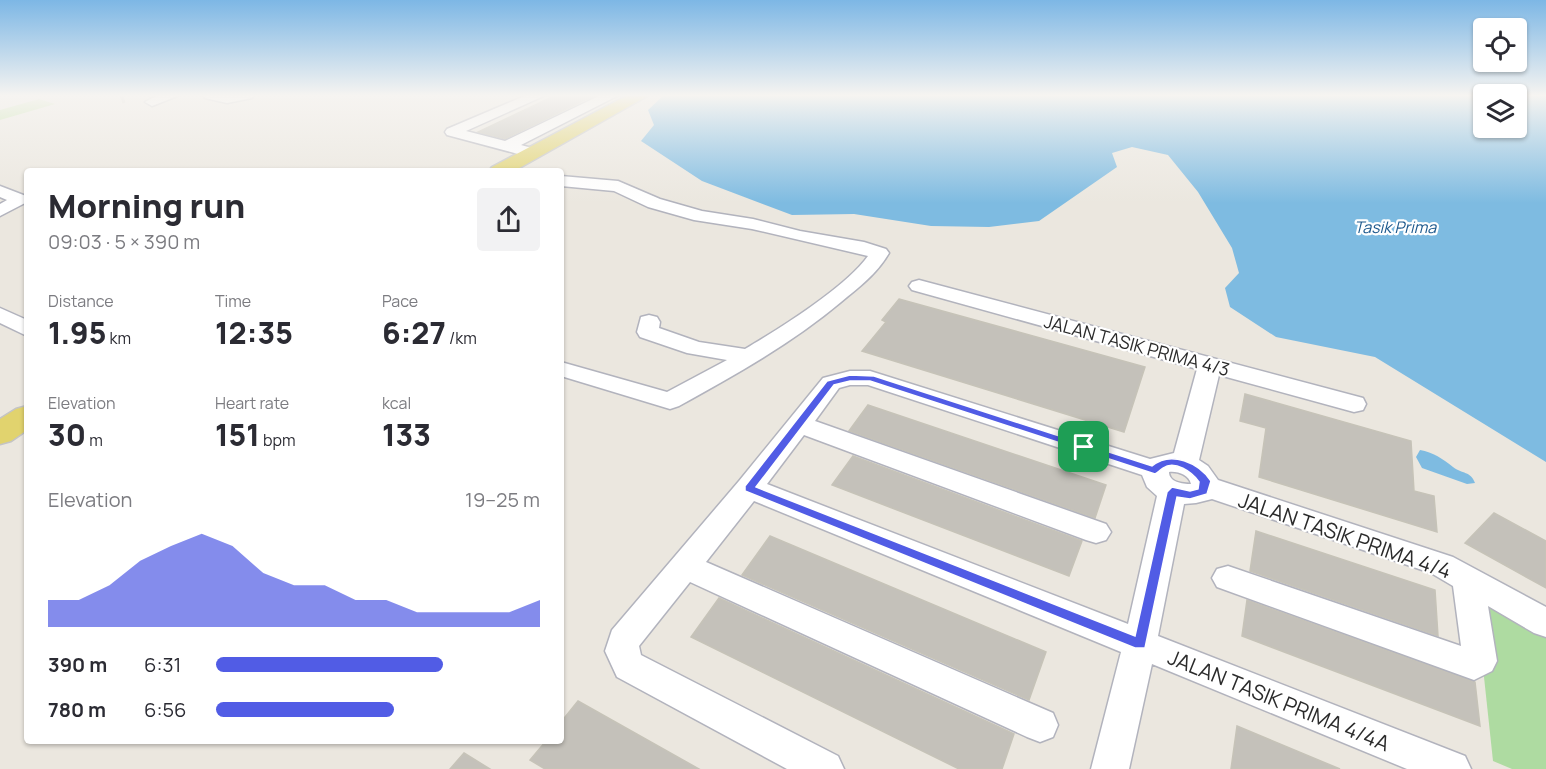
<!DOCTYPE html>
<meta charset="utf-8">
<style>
body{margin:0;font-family:Manrope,sans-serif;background:#f2f2f3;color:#2b2b33;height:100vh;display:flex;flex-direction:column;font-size:22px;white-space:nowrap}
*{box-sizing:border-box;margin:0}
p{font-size:20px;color:#7c7c81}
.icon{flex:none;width:33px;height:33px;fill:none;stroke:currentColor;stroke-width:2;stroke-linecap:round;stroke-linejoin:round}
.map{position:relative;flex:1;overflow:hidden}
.drawer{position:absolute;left:24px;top:168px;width:540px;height:576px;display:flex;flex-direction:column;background:#fff;border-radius:6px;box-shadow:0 2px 4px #0004}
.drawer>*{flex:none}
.buttons{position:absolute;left:1473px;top:18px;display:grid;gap:12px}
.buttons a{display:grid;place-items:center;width:54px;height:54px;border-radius:6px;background:#fff;box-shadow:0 2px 4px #0004;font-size:30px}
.pin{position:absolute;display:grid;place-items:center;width:51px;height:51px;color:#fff;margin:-26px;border-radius:12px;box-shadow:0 3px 9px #0006}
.round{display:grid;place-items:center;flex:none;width:63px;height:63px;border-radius:6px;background:#f2f2f3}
.head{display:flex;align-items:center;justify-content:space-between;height:102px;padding:0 24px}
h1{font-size:33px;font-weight:800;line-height:45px}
.figures{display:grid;grid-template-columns:repeat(3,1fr);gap:9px;height:102px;padding:6px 24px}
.figures div{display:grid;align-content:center}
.figures b{font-size:30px;font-weight:800}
.figures small{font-size:16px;font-weight:400}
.figures p{font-size:16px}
.chart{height:168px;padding:12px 24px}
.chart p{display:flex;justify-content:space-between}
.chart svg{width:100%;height:108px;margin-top:6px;fill:#515ce5;opacity:.7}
ul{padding:0 24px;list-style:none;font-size:20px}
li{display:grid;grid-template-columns:96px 72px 1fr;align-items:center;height:45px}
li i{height:15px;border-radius:8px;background:#515ce5}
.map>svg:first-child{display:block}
</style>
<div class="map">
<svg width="1546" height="769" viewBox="0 0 1546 769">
<rect width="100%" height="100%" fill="#ebe7df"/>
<path fill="#aedba1" d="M 1475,593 L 1546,635 L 1546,769 L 1512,769 L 1493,761 Z"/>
<path fill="#bde19e" d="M 39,99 L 55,104 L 0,120 L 0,110 Z"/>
<path fill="#7ebbe1" d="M 664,95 L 1483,95 L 1484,128 L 1516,128 L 1517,95 L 1546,95 L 1546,462 L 1375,357 L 1276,337 L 1230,307 L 1225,288 L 1239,273 L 1232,248 L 1198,192 L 1168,155 L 1132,147 L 1112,153 L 1117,167 L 1039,221 L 989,227 L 931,226 L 854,214 L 792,215 L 702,181 L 641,141 L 654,125 L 648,110 Z
M 1420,450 C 1433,452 1443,459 1453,467 C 1462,474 1471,471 1475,483 L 1467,484 L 1422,468 L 1416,457 Z"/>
<path fill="#c4c1ba" stroke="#c6c3b8" stroke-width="1.5" d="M 556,95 L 595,95 L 505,139 L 478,132 Z
M 899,299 L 1145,367 L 1124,432 L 862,351 L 886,322 L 882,320 Z
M 1245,394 L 1411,441 L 1414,491 L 1434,496 L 1437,532 L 1259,477 L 1266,428 L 1240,421 Z
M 868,405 L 1106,485 L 1095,518 L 849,431 Z
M 853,456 L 1082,541 L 1069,576 L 832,485 Z
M 1494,513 L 1546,541 L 1546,588 L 1465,543 Z
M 1256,531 L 1435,590 L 1438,636 L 1250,571 Z
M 770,536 L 1046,652 L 1029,700 L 742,575 Z
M 719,598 L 1014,734 L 1002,769 L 959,769 L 691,637 Z
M 1247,600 L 1475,682 L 1480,726 L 1242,636 Z
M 578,701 L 699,769 L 545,769 L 530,760 L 546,741 L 561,741 L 561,722 Z
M 1237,726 L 1340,769 L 1231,769 Z
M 464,753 L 490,769 L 450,769 Z"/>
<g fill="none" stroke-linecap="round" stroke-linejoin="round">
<path stroke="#c5c1bb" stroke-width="16" stroke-dasharray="16 8" stroke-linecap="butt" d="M 120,96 L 123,95"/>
<defs>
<path id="minor" d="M 158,95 L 180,95 L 152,106 L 145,102 Z
M 203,95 L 254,95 L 252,98 L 227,103 L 205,98 Z
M 527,95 L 546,95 L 466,131 L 505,141 L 601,95 L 619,95 L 521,145 L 539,150 L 541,153 L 539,156 L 533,158 L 447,135 L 445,132 L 447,129 Z
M 561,176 L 618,181 L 660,199 L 702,211 L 753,219 L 800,231 L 864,242 L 886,249 L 889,253 C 877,274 859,287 841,302 C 791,344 735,375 679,406 L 670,409 L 561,376 L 561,362 L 667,392 L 727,360 L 687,353 L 640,337 L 637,332 L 641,317 L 649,315 L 657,317 L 660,322 L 659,328 L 699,342 L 745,349 C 779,329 846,287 868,256 L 752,229 L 694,220 L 648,207 L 614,191 L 561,186 Z
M 0,186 L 26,196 L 27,202 L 0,216 L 0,204 L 7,200 L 0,197 Z
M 919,280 L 1363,398 L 1366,404 L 1363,410 L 1354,412 L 1219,375 L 1199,460 L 1208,466 L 1218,480 L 1453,557 L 1546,607 L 1546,637 L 1534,633 L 1488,606 L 1497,661 L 1492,671 L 1474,680 L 1217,587 L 1212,578 L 1217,569 L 1228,566 L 1461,646 L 1453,586 L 1431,573 L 1212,499 L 1196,503 L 1184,504 L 1158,636 L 1465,756 L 1471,769 L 1407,769 L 1152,664 L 1129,769 L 1091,769 L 1121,652 L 754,501 L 706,562 L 1053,713 L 1058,725 L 1053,737 L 1040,742 L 1027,737 L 690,582 L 639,646 L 641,655 L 838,756 L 844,769 L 787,769 L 617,677 L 605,651 L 612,630 L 739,481 L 823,378 L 850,371 L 870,371 L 1150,459 L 1174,453 L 1197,369 L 912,290 L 909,286 L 912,282 ZM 850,385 L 868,385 L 1142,475 L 1147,487 L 1157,496 L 1128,624 L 767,484 L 804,435 L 1086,540 L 1096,543 L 1106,540 L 1111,532 L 1106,524 L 815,421 L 839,388 ZM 1169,472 C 1178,471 1189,475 1191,484 C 1182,484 1169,482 1169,472 Z
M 0,308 L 27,320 L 27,336 L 0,323 Z"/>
<path id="major" d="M 628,95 L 649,95 L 514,171 L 489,171 L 492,167 Z
M 27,406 L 27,430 L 11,441 L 0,444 L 0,419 L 16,409 Z"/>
</defs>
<use href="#minor" stroke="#b2b3bd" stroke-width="3"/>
<use href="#major" stroke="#c4c4c4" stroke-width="3"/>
<use href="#minor" fill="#fff" fill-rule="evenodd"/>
<use href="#major" fill="#e1d36e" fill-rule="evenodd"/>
</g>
<linearGradient id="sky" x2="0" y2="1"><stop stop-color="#7db7e5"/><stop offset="0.47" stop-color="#f6f4f1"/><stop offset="1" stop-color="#f6f4f1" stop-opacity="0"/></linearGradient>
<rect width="1546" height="203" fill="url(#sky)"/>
<path fill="#515ce5" stroke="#fff" stroke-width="1.5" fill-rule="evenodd" d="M 850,375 L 874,376 L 1152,466 C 1171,450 1199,463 1211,481 L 1207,494 L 1190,499 L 1177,497 L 1145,648 L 1135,648 L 745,491 L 745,486 L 827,381 ZM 850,381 L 870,381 L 1155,474 C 1158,473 1160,470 1163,468 C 1175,460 1192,472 1199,482 L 1198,489 L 1190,491 L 1172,487 L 1167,492 L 1135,636 L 756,487 L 834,385 Z"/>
<g text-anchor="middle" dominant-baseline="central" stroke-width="4.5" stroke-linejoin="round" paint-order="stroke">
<g font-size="16" font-style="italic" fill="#1d598d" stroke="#fff">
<text x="1395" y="227">Tasik Prima</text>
</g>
<g font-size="18" fill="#2b2b2b" stroke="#fff">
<text transform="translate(1137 345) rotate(15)">JALAN TASIK PRIMA 4/3</text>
</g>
<g font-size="21" fill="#2b2b2b" stroke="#fff">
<text transform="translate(1345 535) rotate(19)">JALAN TASIK PRIMA 4/4</text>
<text transform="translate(1279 700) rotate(22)">JALAN TASIK PRIMA 4/4A</text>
</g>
</g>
</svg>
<div class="buttons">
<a><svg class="icon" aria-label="locate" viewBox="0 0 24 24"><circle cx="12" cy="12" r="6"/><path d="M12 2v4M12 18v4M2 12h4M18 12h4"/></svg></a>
<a><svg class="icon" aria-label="layers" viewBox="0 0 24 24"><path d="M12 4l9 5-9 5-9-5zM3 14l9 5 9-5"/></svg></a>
</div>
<div class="pin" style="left:1084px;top:447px;background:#1e9e55"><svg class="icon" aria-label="arrive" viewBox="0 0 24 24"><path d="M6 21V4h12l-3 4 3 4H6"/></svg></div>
<section class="drawer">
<div class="head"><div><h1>Morning run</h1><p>09:03 · 5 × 390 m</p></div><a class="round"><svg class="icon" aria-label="share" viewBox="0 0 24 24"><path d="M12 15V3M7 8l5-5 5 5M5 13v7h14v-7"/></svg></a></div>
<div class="figures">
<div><p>Distance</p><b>1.95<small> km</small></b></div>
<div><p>Time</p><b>12:35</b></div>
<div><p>Pace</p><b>6:27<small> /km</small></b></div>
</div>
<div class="figures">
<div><p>Elevation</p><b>30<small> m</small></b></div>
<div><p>Heart rate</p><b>151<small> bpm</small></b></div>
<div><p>kcal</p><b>133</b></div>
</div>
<div class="chart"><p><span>Elevation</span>19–25 m</p>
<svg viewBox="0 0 160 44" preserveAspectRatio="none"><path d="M0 44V33L10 33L20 27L30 17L40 11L50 6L60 11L70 22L80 27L90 27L100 33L110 33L120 38L130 38L140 38L150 38L160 33V44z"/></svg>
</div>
<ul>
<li><b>390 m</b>6:31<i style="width:70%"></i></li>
<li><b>780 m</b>6:56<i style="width:55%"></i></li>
</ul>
</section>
</div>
